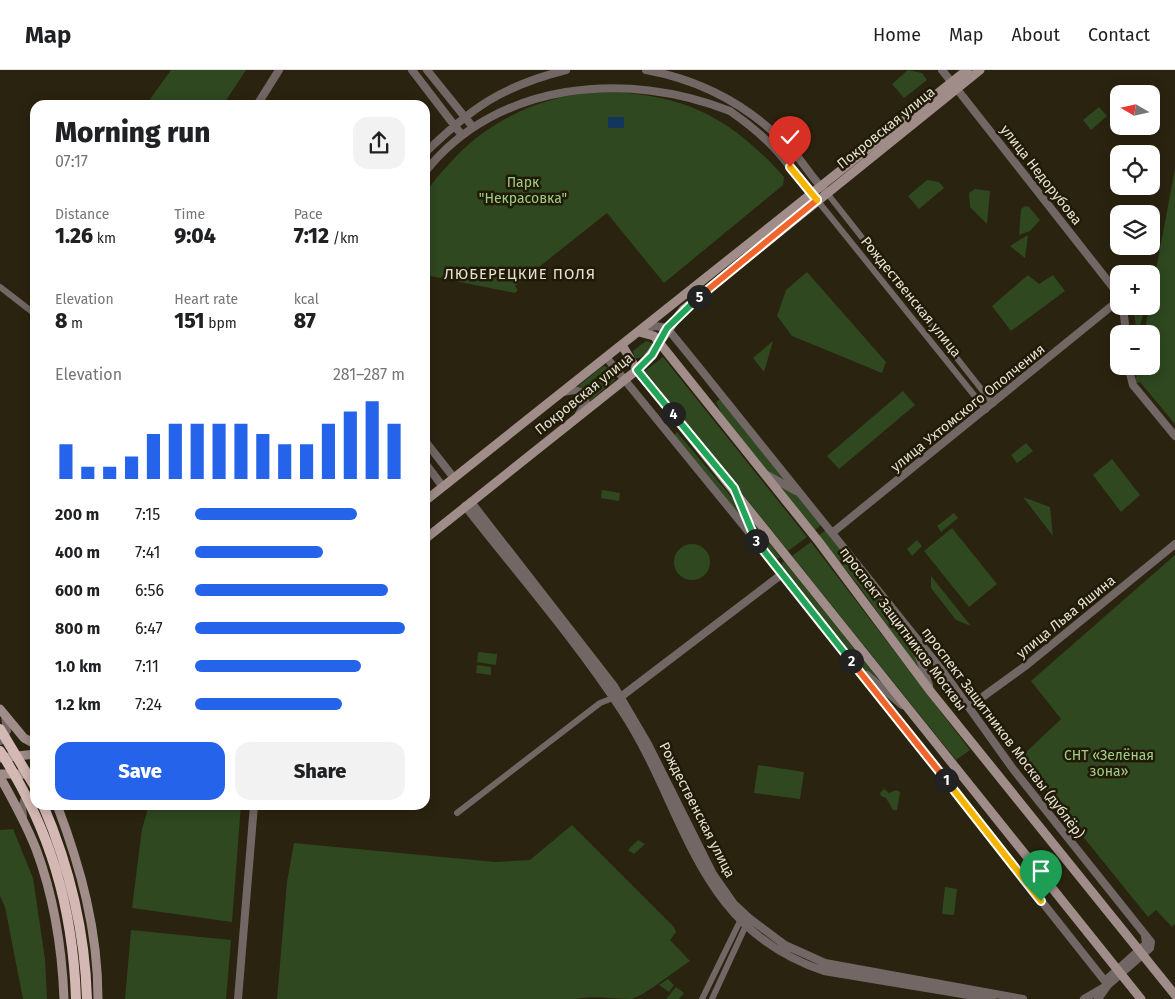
<!DOCTYPE html>
<meta charset="utf-8">
<style>
body{margin:0;font-family:"Fira Sans",sans-serif;background:#f2f2f2;color:#202124;height:100vh;display:flex;flex-direction:column;font-size:19px;white-space:nowrap}
*{box-sizing:border-box;margin:0}
p{font-size:16px;color:#757577}
.icon{flex:none;width:28px;height:28px;fill:none;stroke:currentColor;stroke-width:2;stroke-linecap:round;stroke-linejoin:round}
.map{position:relative;flex:1;overflow:hidden}
.side{position:absolute;left:30px;top:30px;width:400px;height:710px;display:flex;flex-direction:column;background:#fff;border-radius:15px;box-shadow:0 2px 12px #0003}
.side>*{flex:none}
.needle{width:32px;rotate:279deg}
.tools{position:absolute;left:1110px;top:15px;display:grid;gap:10px}
.tools a{display:grid;place-items:center;width:50px;height:50px;border-radius:10px;background:#fff;box-shadow:0 2px 12px #0003;font-size:25px}
.pin{position:absolute;display:grid;place-items:center;width:42px;height:42px;color:#fff;margin:-51px -21px;border-radius:50% 50% 50% 0;rotate:-45deg;box-shadow:0 0 5px #0007}
.pin .icon{rotate:45deg}
.km{position:absolute;width:25px;height:25px;margin:-12px;border-radius:50%;background:#222;color:#fff;font-size:14px;line-height:25px;text-align:center}
.round{display:grid;place-items:center;flex:none;width:52px;height:52px;border-radius:15px;background:#f2f2f2}
.head{display:flex;align-items:center;justify-content:space-between;height:85px;padding:0 25px}
h1{font-size:28px;font-weight:800;line-height:38px}
.metrics{display:grid;grid-template-columns:repeat(3,1fr);gap:8px;height:85px;padding:5px 25px}
.metrics div{display:grid;align-content:center}
.metrics b{font-size:21px;font-weight:800}
.metrics small{font-size:14px;font-weight:400}
.metrics p{font-size:14px}
.chart{height:140px;padding:10px 25px}
.chart p{display:flex;justify-content:space-between}
.chart svg{width:100%;height:90px;margin-top:5px;stroke:#2563eb;stroke-width:6}
.primary-button{display:flex;gap:10px;margin-top:auto;padding:10px 25px}
.primary-button a{flex:1;height:58px;border-radius:15px;background:#2563eb;color:#fff;font-size:20px;font-weight:800;line-height:58px;text-align:center}
.primary-button a+a{background:#f2f2f2;color:#202124}
ul{padding:0 25px;list-style:none;font-size:16px}
li{display:grid;grid-template-columns:80px 60px 1fr;align-items:center;height:38px}
li i{height:12px;border-radius:6px;background:#2563eb}
header{display:flex;align-items:center;gap:30px;box-sizing:border-box;height:70px;padding:0 25px;background:#fff;border-bottom:1px solid #e0e0e0}
header strong{font-size:24px}
nav{display:flex;gap:28px;margin-inline-start:auto;font-size:18px}
.map>svg:first-child{display:block}
</style>
<header>
<strong>Map</strong>
<nav><a>Home</a><a>Map</a><a>About</a><a>Contact</a></nav>
</header>
<div class="map">
<svg width="1175" height="929" viewBox="0 0 1175 929">
<rect width="100%" height="100%" fill="#2a230f"/>
<path fill="#2f4820" d="M 171,0 L 246,0 L 223,35 L 146,35 Z
M 908,0 L 922,3 L 927,10 L 904,28 L 892,14 Z
M 592,22 C 677,21 727,43 784,107 L 783,115 L 664,213 L 607,143 L 515,216 L 518,220 L 515,223 L 425,205 C 425,191 422,134 426,125 C 430,114 441,103 449,94 C 486,52 536,28 592,22 Z
M 1099,37 L 1107,46 L 1091,60 L 1083,50 Z
M 1175,99 L 1175,354 L 1140,312 L 1135,314 L 1138,296 L 1151,296 L 1151,264 L 1144,264 L 1149,236 L 1151,236 L 1151,226 Z
M 927,110 L 939,112 L 944,118 L 919,139 L 908,126 Z
M 975,119 L 990,121 L 987,154 L 970,137 L 969,123 Z
M 1025,136 L 1029,137 L 1040,150 L 1030,161 L 1019,165 L 1021,139 Z
M 1028,165 L 1025,188 L 1010,176 Z
M 807,202 L 886,292 L 882,303 L 792,266 L 777,246 L 786,220 Z
M 1028,205 L 1039,214 L 1053,205 L 1065,221 L 1011,261 L 992,236 Z
M 1133,236 L 1145,236 L 1140,257 L 1136,257 Z
M 646,271 L 652,273 L 652,280 L 640,288 L 635,288 L 633,281 Z
M 773,271 L 764,302 L 753,288 Z
M 663,287 L 807,467 L 788,481 L 645,301 Z
M 603,296 L 607,297 L 615,310 L 590,331 L 586,319 L 577,317 Z
M 903,321 L 915,335 L 839,399 L 827,386 Z
M 720,329 L 792,416 L 766,401 L 722,345 L 716,332 Z
M 677,362 L 734,430 L 743,453 L 673,366 Z
M 1026,373 L 1033,381 L 1017,393 L 1011,385 Z
M 1112,389 L 1140,425 L 1121,442 L 1093,405 Z
M 777,414 L 797,424 L 821,455 L 815,460 Z
M 602,420 L 620,423 L 619,431 L 601,428 Z
M 1023,427 L 1050,437 L 1053,466 Z
M 954,443 L 958,448 L 941,462 L 937,456 Z
M 747,444 L 780,487 L 775,491 L 753,464 Z
M 952,458 L 997,514 L 969,537 L 924,481 Z
M 826,460 L 908,562 L 921,604 L 859,516 L 818,466 Z
M 917,470 L 922,476 L 912,486 L 907,479 Z
M 811,472 L 970,680 L 956,690 L 792,486 Z
M674 492a18 18 0 1 1 36 0a18 18 0 1 1-36 0Z
M 1175,485 L 1175,854 L 1172,857 L 1156,840 L 1148,847 L 1047,722 L 1022,686 L 1061,649 L 1031,611 Z
M 784,491 L 888,621 L 856,595 L 778,497 Z
M 931,506 L 971,556 L 956,550 L 931,518 Z
M 478,582 L 497,584 L 496,595 L 477,592 Z
M 477,595 L 491,597 L 491,605 L 476,603 Z
M 758,695 L 804,702 L 800,729 L 754,723 Z
M 884,719 L 889,723 L 896,720 L 900,722 L 897,740 L 893,740 L 886,728 L 881,726 L 880,723 Z
M 149,735 L 241,735 L 232,852 L 132,838 L 142,759 Z
M 572,755 L 674,857 L 676,862 L 670,870 L 690,891 C 679,898 641,928 631,929 C 613,929 594,925 576,929 L 277,929 L 287,812 L 294,773 L 495,792 L 530,790 Z
M 13,759 L 33,808 L 45,889 L 47,929 L 23,929 L 5,837 L 0,826 L 0,760 Z
M 638,770 L 645,774 L 634,784 L 628,780 Z
M 945,817 L 957,819 L 954,845 L 942,844 Z
M 131,860 L 231,870 L 226,929 L 125,929 Z
M 668,909 L 674,915 L 669,922 L 659,915 Z
M 676,917 L 684,923 L 679,929 L 666,929 Z"/>
<path fill="#12375b" d="M 608,47 L 624,47 L 624,58 L 608,58 Z"/>
<g fill="none" stroke-linecap="round" stroke-linejoin="round">
<path stroke="#736765" stroke-width="6" d="M 827,123 L 993,334
M 817,130 L 986,340
M 0,217 L 35,244
M 457,743 L 600,633 L 613,628
M 702,929 L 742,847
M 712,929 L 747,853"/>
<path stroke="#736765" stroke-width="8" d="M 412,0 L 461,64
M 427,0 L 472,56
M 646,0 C 701,10 748,35 787,75 C 801,88 810,106 824,120
M 942,0 L 1119,225
M 257,35 L 279,0
M 425,83 C 471,38 502,16 566,0
M 425,102 C 497,11 627,0 730,41 C 746,52 763,66 776,80 C 791,96 802,115 817,130
M 1123,236 L 1126,264
M 643,260 L 655,256 L 667,258 L 694,291 L 945,604 L 1013,699 L 1151,872 L 1150,878 L 1108,915 L 1084,929
M 606,287 L 752,466 L 1108,915
M 1128,296 L 1133,315 L 1175,366
M 563,322 L 574,320 L 584,323 L 586,333 L 579,344
M 425,371 L 454,408
M 425,393 L 443,417
M 767,405 L 796,421
M 740,431 L 750,461
M 471,432 L 614,616 L 648,674 L 713,804 L 734,834 L 749,848 L 785,875 L 825,893 L 1023,929
M 465,436 C 518,504 575,569 622,641 C 687,740 694,858 824,901 L 992,929
M 832,463 L 1119,230
M 912,567 L 929,615
M 867,605 L 902,635
M 618,629 L 782,504
M 970,636 L 1028,594 L 1175,474
M 0,671 L 7,661 L 5,646
M 23,746 L 22,738 L 25,728 L 35,723
M 1105,911 L 1146,874 L 1145,866
M 238,929 L 254,735
M 1098,929 L 1108,915"/>
<path stroke="#a08d8a" stroke-width="9" d="M 639,262 L 654,266 L 819,472 L 931,622 L 1175,925
M 622,275 L 637,300 L 1141,929
M 425,431 L 967,0
M 425,469 L 637,300 C 656,281 667,259 684,239 L 980,0
M 0,639 L 24,668 L 35,674
M 0,688 L 35,684
M 0,704 L 35,704
M 0,707 C 13,730 26,754 36,779 C 54,827 62,878 64,929
M 57,735 C 81,798 98,861 98,929"/>
<path stroke="#d4b8b4" stroke-width="10" d="M 0,659 L 35,717
M 0,681 C 50,758 73,837 76,929
M 43,735 C 70,798 85,861 87,929"/>
</g>
<g fill="none" stroke-linecap="round" stroke-linejoin="round">
<defs>
<path id="split-1" d="M 946,710 L 1041,831"/>
<path id="split-2" d="M 851,591 L 946,710"/>
<path id="split-3" d="M 756,471 L 851,591"/>
<path id="split-4" d="M 673,344 L 734,418 L 756,471"/>
<path id="split-5" d="M 673,344 L 637,300 L 652,285 L 667,258 L 699,227"/>
<path id="split-6" d="M 699,227 L 817,130"/>
<path id="split-7" d="M 790,97 L 817,130"/>
</defs>
<use href="#split-1" stroke="#fff" stroke-width="10"/>
<use href="#split-2" stroke="#fff" stroke-width="10"/>
<use href="#split-3" stroke="#fff" stroke-width="10"/>
<use href="#split-4" stroke="#fff" stroke-width="10"/>
<use href="#split-5" stroke="#fff" stroke-width="10"/>
<use href="#split-6" stroke="#fff" stroke-width="10"/>
<use href="#split-7" stroke="#fff" stroke-width="10"/>
<use href="#split-1" stroke="#f5b400" stroke-width="6"/>
<use href="#split-2" stroke="#f0652b" stroke-width="6"/>
<use href="#split-3" stroke="#22a559" stroke-width="6"/>
<use href="#split-4" stroke="#22a559" stroke-width="6"/>
<use href="#split-5" stroke="#22a559" stroke-width="6"/>
<use href="#split-6" stroke="#f0652b" stroke-width="6"/>
<use href="#split-7" stroke="#f5b400" stroke-width="6"/>
</g>
<g text-anchor="middle" dominant-baseline="central" stroke-width="5" stroke-linejoin="round" paint-order="stroke">
<g font-size="14" fill="#e4e0d4" stroke="#201a06">
<text transform="translate(886 58) rotate(-39)">Покровская улица</text>
<text transform="translate(1041 105) rotate(52)">улица Недорубова</text>
<text transform="translate(911 227) rotate(51)">Рождественская улица</text>
<text transform="translate(584 324) rotate(-39)">Покровская улица</text>
<text transform="translate(968 338) rotate(-39)">улица Ухтомского Ополчения</text>
<text transform="translate(1066 547) rotate(-39)">улица Льва Яшина</text>
<text transform="translate(903 559) rotate(53)">проспект Защитников Москвы</text>
<text transform="translate(1003 663) rotate(53)">проспект Защитников Москвы (дублёр)</text>
<text transform="translate(697 740) rotate(63)">Рождественская улица</text>
</g>
<g font-size="14" fill="#a0ce88" stroke="#201a06">
<text x="523" y="112">Парк<tspan x="523" dy="16">"Некрасовка"</tspan></text>
<text x="1109" y="685">СНТ «Зелёная<tspan x="1109" dy="16">зона»</tspan></text>
</g>
<g font-size="15" letter-spacing="1" fill="#e4e0d4" stroke="#201a06">
<text x="520" y="204">ЛЮБЕРЕЦКИЕ ПОЛЯ</text>
</g>
</g>
</svg>
<div class="tools">
<a><svg class="needle" viewBox="-14 -14 28 28"><path d="M0-13l5 13h-10z" fill="#e53935"/><path d="M0 13l5-13h-10z" fill="#757577"/></svg></a>
<a><svg class="icon" aria-label="locate" viewBox="0 0 24 24"><circle cx="12" cy="12" r="6"/><path d="M12 2v4M12 18v4M2 12h4M18 12h4"/></svg></a>
<a><svg class="icon" aria-label="layers" viewBox="0 0 24 24"><path d="M12 4l9 5-9 5-9-5zM3 14l9 5 9-5"/></svg></a>
<a>+</a>
<a>−</a>
</div>
<div class="pin" style="left:1041px;top:831px;background:#1e9e55"><svg class="icon" aria-label="arrive" viewBox="0 0 24 24"><path d="M6 21V4h12l-3 4 3 4H6"/></svg></div>
<div class="pin" style="left:790px;top:97px;background:#d93025"><svg class="icon" aria-label="check" viewBox="0 0 24 24"><path d="M5 12l5 5 9-10"/></svg></div>
<b class="km" style="left:946px;top:710px">1</b>
<b class="km" style="left:851px;top:591px">2</b>
<b class="km" style="left:756px;top:471px">3</b>
<b class="km" style="left:673px;top:344px">4</b>
<b class="km" style="left:699px;top:227px">5</b>
<section class="side">
<div class="head"><div><h1>Morning run</h1><p>07:17</p></div><a class="round"><svg class="icon" aria-label="share" viewBox="0 0 24 24"><path d="M12 15V3M7 8l5-5 5 5M5 13v7h14v-7"/></svg></a></div>
<div class="metrics">
<div><p>Distance</p><b>1.26<small> km</small></b></div>
<div><p>Time</p><b>9:04</b></div>
<div><p>Pace</p><b>7:12<small> /km</small></b></div>
</div>
<div class="metrics">
<div><p>Elevation</p><b>8<small> m</small></b></div>
<div><p>Heart rate</p><b>151<small> bpm</small></b></div>
<div><p>kcal</p><b>87</b></div>
</div>
<div class="chart"><p><span>Elevation</span>281–287 m</p>
<svg viewBox="0 0 160 44" preserveAspectRatio="none"><path d="M5 44V27M15 44V38M25 44V38M35 44V33M45 44V22M55 44V17M65 44V17M75 44V17M85 44V17M95 44V22M105 44V27M115 44V27M125 44V17M135 44V11M145 44V6M155 44V17"/></svg>
</div>
<ul>
<li><b>200 m</b>7:15<i style="width:77%"></i></li>
<li><b>400 m</b>7:41<i style="width:61%"></i></li>
<li><b>600 m</b>6:56<i style="width:92%"></i></li>
<li><b>800 m</b>6:47<i style="width:100%"></i></li>
<li><b>1.0 km</b>7:11<i style="width:79%"></i></li>
<li><b>1.2 km</b>7:24<i style="width:70%"></i></li>
</ul>
<div class="primary-button"><a>Save</a><a>Share</a></div>
</section>
</div>
